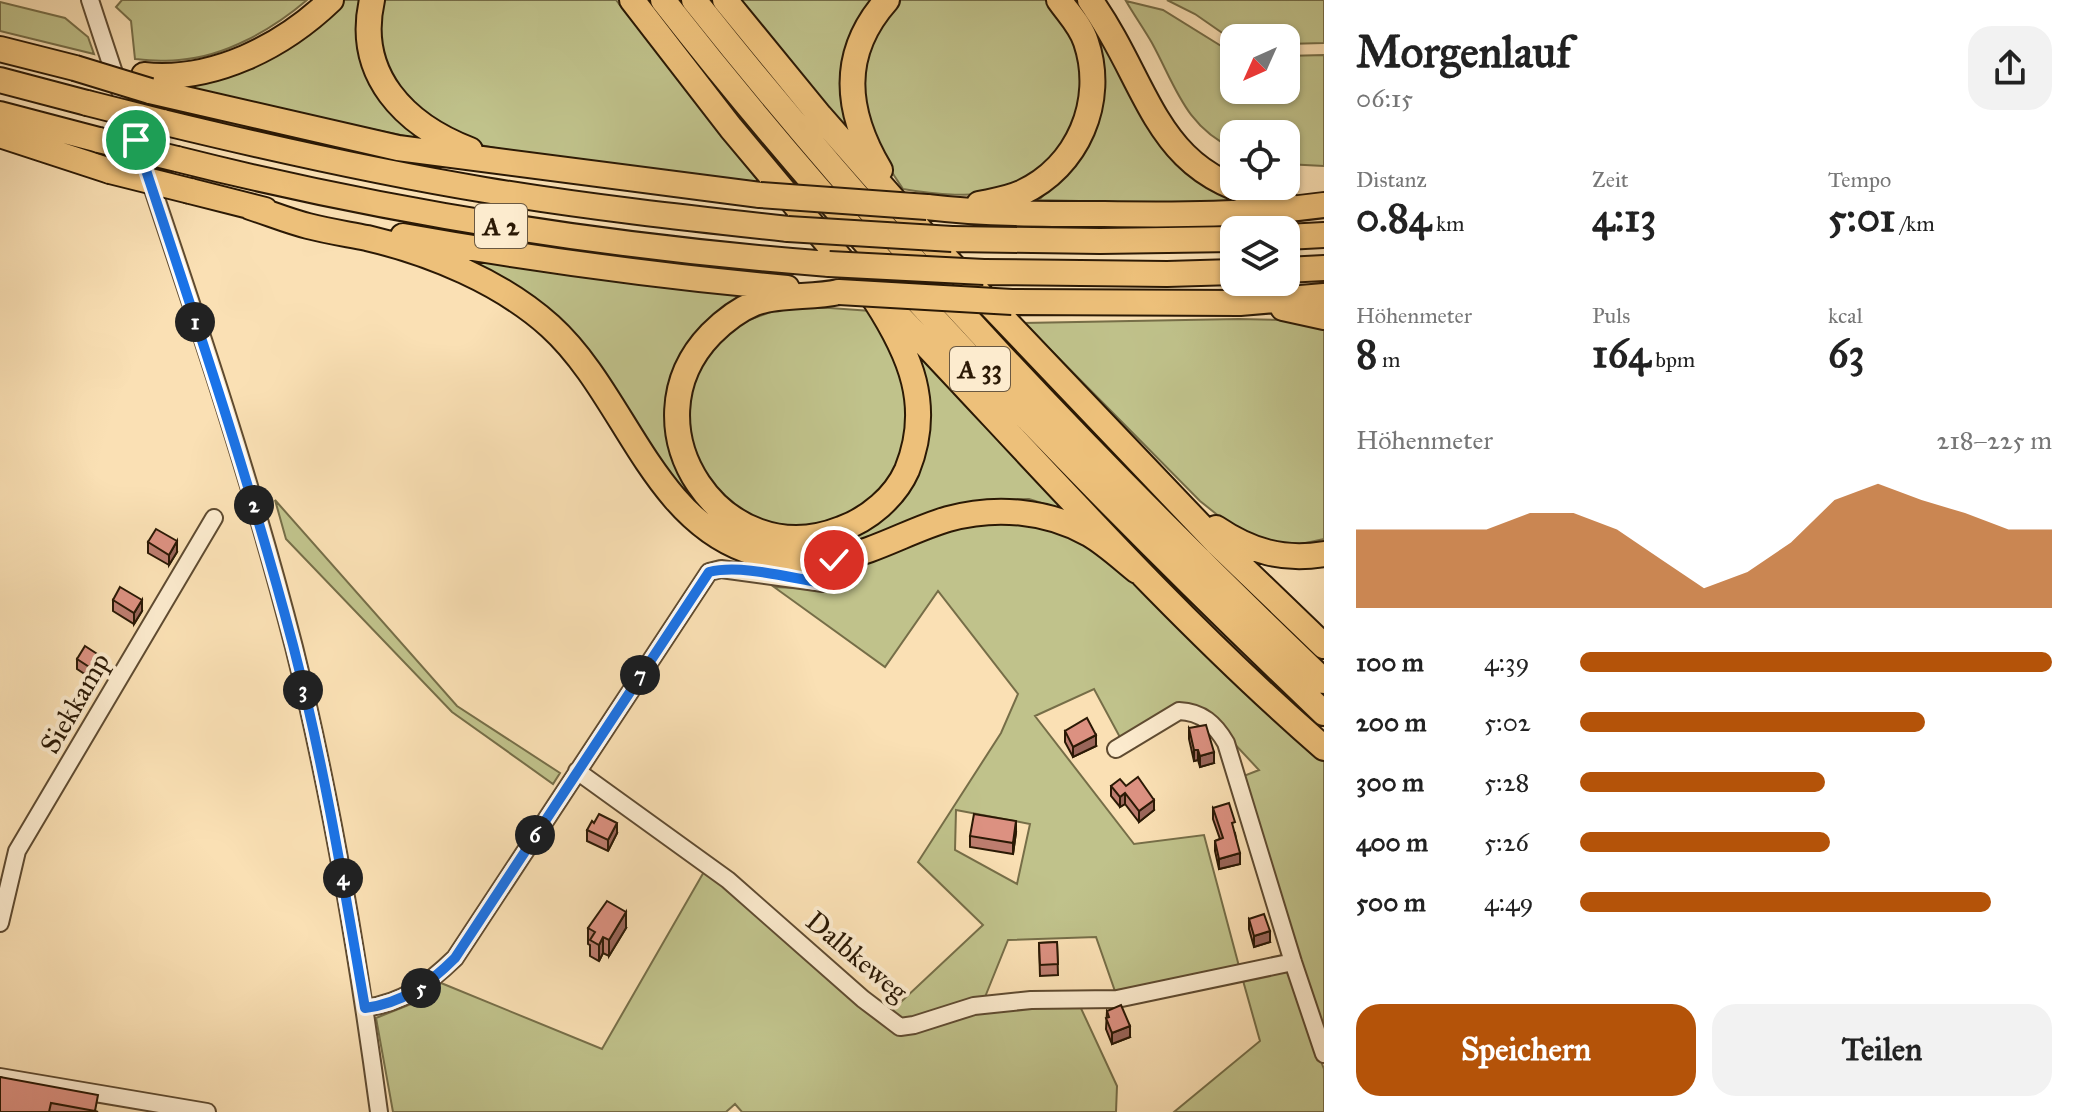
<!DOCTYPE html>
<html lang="de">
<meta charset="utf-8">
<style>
body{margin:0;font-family:"IM FELL Great Primer",serif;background:#f2f2f2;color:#222;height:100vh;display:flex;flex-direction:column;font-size:30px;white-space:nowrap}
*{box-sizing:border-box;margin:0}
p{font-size:26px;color:#767676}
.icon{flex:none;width:44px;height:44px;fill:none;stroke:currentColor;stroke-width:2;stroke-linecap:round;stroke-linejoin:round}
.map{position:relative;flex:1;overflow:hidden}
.details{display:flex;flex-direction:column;background:#fff;width:760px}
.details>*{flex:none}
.needle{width:52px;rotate:225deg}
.tools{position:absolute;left:1220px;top:24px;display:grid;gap:16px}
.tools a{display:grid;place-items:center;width:80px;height:80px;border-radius:16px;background:#fff;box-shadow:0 2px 6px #0004;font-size:40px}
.pin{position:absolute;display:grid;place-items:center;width:68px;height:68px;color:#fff;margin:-34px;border:4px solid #fff;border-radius:50%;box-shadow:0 2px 8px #0007}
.km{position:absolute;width:40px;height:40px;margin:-20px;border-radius:50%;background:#222;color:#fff;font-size:22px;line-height:40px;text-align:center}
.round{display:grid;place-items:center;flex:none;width:84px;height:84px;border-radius:24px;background:#f2f2f2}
.headline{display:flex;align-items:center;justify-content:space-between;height:136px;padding:0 32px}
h1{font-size:44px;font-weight:700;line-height:60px}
.metrics{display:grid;grid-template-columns:repeat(3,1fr);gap:12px;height:136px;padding:8px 32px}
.metrics div{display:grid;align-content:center}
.metrics b{font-size:40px;font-weight:700}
.metrics small{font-size:22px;font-weight:400}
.metrics p{font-size:22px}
.chart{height:224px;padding:16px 32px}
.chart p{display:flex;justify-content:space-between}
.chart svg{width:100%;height:144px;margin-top:8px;fill:#b45309;opacity:.7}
.primary-button{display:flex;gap:16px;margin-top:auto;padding:16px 32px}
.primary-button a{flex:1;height:92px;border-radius:24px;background:#b45309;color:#fff;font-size:32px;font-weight:700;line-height:92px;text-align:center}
.primary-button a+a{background:#f2f2f2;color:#222}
ul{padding:0 32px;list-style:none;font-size:26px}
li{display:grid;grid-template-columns:128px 96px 1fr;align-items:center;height:60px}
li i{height:20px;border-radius:10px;background:#b45309}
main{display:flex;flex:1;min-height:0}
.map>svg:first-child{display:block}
</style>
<main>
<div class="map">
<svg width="1324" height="1112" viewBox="0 0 1324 1112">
<rect width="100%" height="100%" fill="#fae0b4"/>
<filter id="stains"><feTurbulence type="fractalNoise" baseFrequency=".0025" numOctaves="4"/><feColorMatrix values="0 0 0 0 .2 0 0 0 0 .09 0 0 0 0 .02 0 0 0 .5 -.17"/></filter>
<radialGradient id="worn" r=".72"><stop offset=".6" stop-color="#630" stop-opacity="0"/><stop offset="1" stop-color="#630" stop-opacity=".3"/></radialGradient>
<path fill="#c0c28b" stroke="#766e48" stroke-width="2" fill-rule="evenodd" d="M 122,0 L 307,0 C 273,29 225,57 179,60 C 164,62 149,60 135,59 L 131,21 L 116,7 Z
M 343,0 L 363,0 L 358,15 L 429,141 L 165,86 L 324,19 Z
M 380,0 L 616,0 L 759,182 L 558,160 L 480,145 L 419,113 L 397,87 L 384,64 L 378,4 Z
M 741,0 L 873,0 L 845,130 L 750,13 Z
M 901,0 L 1045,0 C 1053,6 1058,15 1064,24 C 1106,86 1074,161 1006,189 C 979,199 931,194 903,189 L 880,154 L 866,124 L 862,64 L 887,13 Z
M 1068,0 L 1079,0 L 1122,68 L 1238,198 L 1240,205 L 1039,200 L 1079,156 L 1100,115 L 1102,69 Z
M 1167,0 L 1324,0 L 1324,43 L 1286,44 L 1286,38 L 1234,38 L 1234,41 L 1195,14 Z
M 1126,1 L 1163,10 L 1234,54 L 1234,90 L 1286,90 L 1286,56 L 1324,55 L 1324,166 L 1286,164 L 1286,134 L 1234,134 L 1234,149 C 1185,126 1176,87 1152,43 C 1144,29 1134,15 1126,1 Z
M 0,2 L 65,18 L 88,37 L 94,54 L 0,31 Z
M 459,257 L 750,297 L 705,326 L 678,461 L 711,518 L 679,487 L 644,440 L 612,385 Z
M 782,308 L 830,308 L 871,311 L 897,355 L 909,420 L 904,452 L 890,477 L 866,504 L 844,519 L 812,527 L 779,528 L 729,506 L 692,458 L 683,400 L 707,352 L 722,338 L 746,321 Z
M 1239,319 L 1282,320 L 1324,329 L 1324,539 L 1301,544 L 1265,543 L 1235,529 L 1200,501 L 1024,323 Z
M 909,343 L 1067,511 L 1029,499 L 985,500 L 939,511 L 861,543 L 814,555 L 764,541 L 837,540 L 916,468 Z
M 275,500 L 457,706 L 560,773 L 553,784 L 452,712 L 286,539 Z
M 961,523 L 1038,523 L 1090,544 L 1133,581 L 1274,719 L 1324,759 L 1324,1037 L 1241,777 L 1259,770 L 1201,708 L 1122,741 L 1094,689 L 1035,716 L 1134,844 L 1204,835 L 1240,970 L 1116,994 L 1096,937 L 1008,940 L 983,1002 L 902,1022 L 888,1014 L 983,925 L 918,862 L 1001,733 L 1018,694 L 938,591 L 885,667 L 774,587 L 838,590 L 837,567 ZM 956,810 L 1030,824 L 1017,884 L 955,850 Z
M 705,870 L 894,1027 L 967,1013 L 1079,1004 L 1117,1086 L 1116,1112 L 742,1112 L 735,1104 L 726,1112 L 393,1112 L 376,1018 L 419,1001 L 441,983 L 602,1049 Z
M 1289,967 L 1306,1023 L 1324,1069 L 1324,1112 L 1174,1112 L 1260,1041 L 1242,977 Z"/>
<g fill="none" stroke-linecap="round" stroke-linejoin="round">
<defs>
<path id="minor" d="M 90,0 C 160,215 238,428 294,647 C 332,800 358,956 379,1112
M 1116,749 L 1179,711 C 1202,712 1215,724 1226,743 L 1293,962 L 1324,1054
M 577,771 L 728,880 L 863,999 L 900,1027 L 914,1025 L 974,1006 L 1031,1000 L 1117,999 L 1293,962
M 0,923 L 17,851 L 214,518
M 365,1008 C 403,1003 428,984 455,958 L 709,572 L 721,569 L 823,583 L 830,577 L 834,560
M 0,1077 L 207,1112"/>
<path id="highway" d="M 372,0 C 355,75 405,125 470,150
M 632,0 L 731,128 L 875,300 C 910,354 933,406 907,470 C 895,497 869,519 841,529 C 723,576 622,426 711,334 C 723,322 738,310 755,303 C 779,294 812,298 839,292
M 663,0 C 863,256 1089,489 1324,713
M 694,0 C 888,244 1099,466 1324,681
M 725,0 L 820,116 L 935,247 L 1216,542 L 1324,646
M 1090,0 C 1154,90 1153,181 1285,201
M 0,49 L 75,68
M 144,75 C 213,82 282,47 331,0
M 0,80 L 87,103
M 150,91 L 398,148 L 760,195
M 0,114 L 99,140
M 162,122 C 269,148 376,172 485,190 C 586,207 687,218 788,229
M 0,135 L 110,171
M 177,159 C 391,213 609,247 829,264
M 880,170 C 845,111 839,54 887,0
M 190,191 L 265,210
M 979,204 C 993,201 1008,199 1021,193 C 1078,167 1106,101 1086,42 C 1081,26 1068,13 1059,0
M 250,207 C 269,213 288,221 308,226 C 327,231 347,234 367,238 C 431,253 501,282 550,326 C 623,392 650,515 746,550 C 773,560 806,565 835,559 C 875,552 910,530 948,519 C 995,506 1046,510 1089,534 C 1106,544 1121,558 1137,571
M 927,207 C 986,214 1045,214 1104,214 C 1177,215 1251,215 1324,205
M 403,236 C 531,259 658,276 787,288
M 1286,237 L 1324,235
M 952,239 L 1100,241 L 1234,239
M 1286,270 L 1324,268
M 984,272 L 1167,274 L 1234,272
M 1012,302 L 1240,303 L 1324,296
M 1283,308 L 1324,317
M 892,309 C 1034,458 1169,613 1324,748
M 1216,528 C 1250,551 1283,561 1324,554"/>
</defs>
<use href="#minor" stroke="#5f4b31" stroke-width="20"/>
<use href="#highway" stroke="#2b1905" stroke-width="28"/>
<use href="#minor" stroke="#fcebce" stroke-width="16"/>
<use href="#highway" stroke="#edc07a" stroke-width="24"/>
<defs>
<path id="highway-bridge" d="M 75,68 L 150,91
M 87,103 L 162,122
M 99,140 L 177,159
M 110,171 L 190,191
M 760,195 L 927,207
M 788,229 L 952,239
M 829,264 L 984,272
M 839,292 L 1012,302"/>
</defs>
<use href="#highway-bridge" stroke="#2b1905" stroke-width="28" stroke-linecap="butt"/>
<use href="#highway-bridge" stroke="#edc07a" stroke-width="24"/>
</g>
<path fill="#bd7d6f" stroke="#2b1905" stroke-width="2" d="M 148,542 L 177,552 L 169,565 L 148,553 Z
M 113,600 L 142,611 L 134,624 L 113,611 Z
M 77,659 L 105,669 L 97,682 L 77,669 Z
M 1189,728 L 1214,763 L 1200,767 L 1198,760 L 1194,761 L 1189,739 Z
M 1065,731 L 1096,746 L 1073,757 L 1065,742 Z
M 1111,786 L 1126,786 L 1154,810 L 1139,822 L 1125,804 L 1120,807 L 1111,796 Z
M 1213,808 L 1235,833 L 1240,864 L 1219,869 L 1215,851 L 1215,841 L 1220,839 L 1213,819 Z
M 587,830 L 617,833 L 608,851 L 587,841 Z
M 1016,832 L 1013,854 L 970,847 L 970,836 Z
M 1249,919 L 1270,942 L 1254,947 L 1249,929 Z
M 588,928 L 626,928 L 609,956 L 603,953 L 599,961 L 590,956 L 590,945 L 588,944 Z
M 1057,942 L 1058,975 L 1040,976 L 1039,943 Z
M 1107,1011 L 1130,1037 L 1112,1044 L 1106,1029 Z
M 0,1077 L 98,1112 L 0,1112 Z"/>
<path fill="#9a665a" stroke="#2b1905" stroke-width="2" d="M 177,541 L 177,552 L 169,565 L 169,555 Z
M 142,600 L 142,611 L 134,624 L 134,613 Z
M 105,659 L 105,669 L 97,682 L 97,672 Z
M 1096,735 L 1096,746 L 1073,757 L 1073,747 Z
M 1194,750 L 1198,750 L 1198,760 L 1194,761 Z
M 1214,752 L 1214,763 L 1200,767 L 1200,756 Z
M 1125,793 L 1125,804 L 1120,807 L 1120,797 Z
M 1154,800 L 1154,810 L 1139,822 L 1139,811 Z
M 1016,821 L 1016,832 L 1013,854 L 1013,843 Z
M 617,823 L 617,833 L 608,851 L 608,840 Z
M 1240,853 L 1240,864 L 1219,869 L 1219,859 Z
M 626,912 L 626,928 L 609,956 L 609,940 Z
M 1270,931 L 1270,942 L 1254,947 L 1254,936 Z
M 603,937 L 603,953 L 599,961 L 599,945 Z
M 1130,1026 L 1130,1037 L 1112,1044 L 1112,1033 Z"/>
<path fill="#dc9181" stroke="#2b1905" stroke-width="2" d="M 156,529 L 177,541 L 169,555 L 148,542 Z
M 120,587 L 142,600 L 134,613 L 113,600 Z
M 85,646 L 105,659 L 97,672 L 77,659 Z
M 1087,718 L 1096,735 L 1073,747 L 1065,731 Z
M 1206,725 L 1214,752 L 1200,756 L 1198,750 L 1194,750 L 1189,728 Z
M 1138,777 L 1154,800 L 1139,811 L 1125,793 L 1120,797 L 1111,786 L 1120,779 L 1126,786 Z
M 1229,803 L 1235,822 L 1232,823 L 1240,853 L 1219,859 L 1215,841 L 1223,838 L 1213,808 Z
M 599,814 L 617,823 L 608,840 L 587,830 L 592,821 L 594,823 Z
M 974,814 L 1016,821 L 1013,843 L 970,836 Z
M 607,901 L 626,912 L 609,940 L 603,937 L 599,945 L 590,940 L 595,932 L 588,928 Z
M 1264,914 L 1270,931 L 1254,936 L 1249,919 Z
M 1057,942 L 1058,964 L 1040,965 L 1039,943 Z
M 1121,1005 L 1130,1026 L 1112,1033 L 1106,1018 L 1109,1017 L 1107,1011 Z
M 0,1077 L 98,1095 L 95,1111 L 51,1103 L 49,1112 L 0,1112 Z"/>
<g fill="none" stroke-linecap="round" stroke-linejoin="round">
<defs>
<path id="route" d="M 136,140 C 191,307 248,474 293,645 C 324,764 344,886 365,1008 C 403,1003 429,984 455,958 L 709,572 C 741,564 790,578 823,583 L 830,577 L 834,560"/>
</defs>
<use href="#route" stroke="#fff" stroke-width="16"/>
<use href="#route" stroke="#1a73e8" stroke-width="10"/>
</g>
<g text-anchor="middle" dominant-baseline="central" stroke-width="8" stroke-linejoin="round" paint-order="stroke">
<g fill="#fcebce" stroke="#6a5841" stroke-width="2">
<rect x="475" y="204" width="52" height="44" rx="6"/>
<rect x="950" y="347" width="60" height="44" rx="6"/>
</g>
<g font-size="26" font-weight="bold" fill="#2b1905">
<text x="501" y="226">A 2</text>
<text x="980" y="369">A 33</text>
</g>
<g font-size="28" fill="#2b1905" stroke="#fcebce">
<text transform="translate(75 703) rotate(-60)">Siekkamp</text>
<text transform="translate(857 956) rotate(40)">Dalbkeweg</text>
</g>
</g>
<rect width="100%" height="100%" filter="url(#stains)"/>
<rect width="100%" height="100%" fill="url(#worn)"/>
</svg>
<div class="tools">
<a><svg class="needle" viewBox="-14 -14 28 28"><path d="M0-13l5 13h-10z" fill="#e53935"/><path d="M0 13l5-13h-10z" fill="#767676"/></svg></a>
<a><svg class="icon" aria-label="locate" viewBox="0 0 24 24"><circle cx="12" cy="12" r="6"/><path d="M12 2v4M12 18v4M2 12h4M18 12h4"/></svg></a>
<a><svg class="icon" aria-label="layers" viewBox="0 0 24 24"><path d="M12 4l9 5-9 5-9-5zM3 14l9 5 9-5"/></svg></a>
</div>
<div class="pin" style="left:136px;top:140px;background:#1e9e55"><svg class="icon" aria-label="arrive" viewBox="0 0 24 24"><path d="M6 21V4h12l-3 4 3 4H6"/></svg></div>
<div class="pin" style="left:834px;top:560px;background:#d93025"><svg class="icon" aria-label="check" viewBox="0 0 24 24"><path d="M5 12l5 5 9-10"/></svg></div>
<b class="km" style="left:195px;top:322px">1</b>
<b class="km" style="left:254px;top:505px">2</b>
<b class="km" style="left:303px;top:690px">3</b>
<b class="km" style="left:343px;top:878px">4</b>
<b class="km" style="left:421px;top:988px">5</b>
<b class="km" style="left:535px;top:835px">6</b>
<b class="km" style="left:640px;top:675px">7</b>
</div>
<section class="details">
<div class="headline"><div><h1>Morgenlauf</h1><p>06:15</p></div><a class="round"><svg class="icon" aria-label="share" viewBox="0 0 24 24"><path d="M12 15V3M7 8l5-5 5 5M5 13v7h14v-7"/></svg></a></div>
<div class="metrics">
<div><p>Distanz</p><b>0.84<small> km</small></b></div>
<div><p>Zeit</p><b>4:13</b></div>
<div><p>Tempo</p><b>5:01<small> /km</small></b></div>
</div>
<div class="metrics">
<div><p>Höhenmeter</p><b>8<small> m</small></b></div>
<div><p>Puls</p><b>164<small> bpm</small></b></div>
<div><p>kcal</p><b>63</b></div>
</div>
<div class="chart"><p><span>Höhenmeter</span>218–225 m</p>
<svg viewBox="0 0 160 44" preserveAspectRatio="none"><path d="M0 44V20L10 20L20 20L30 20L40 15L50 15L60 20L70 29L80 38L90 33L100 24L110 11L120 6L130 11L140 15L150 20L160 20V44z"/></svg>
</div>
<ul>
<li><b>100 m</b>4:39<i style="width:100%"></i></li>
<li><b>200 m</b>5:02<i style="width:73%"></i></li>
<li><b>300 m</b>5:28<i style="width:52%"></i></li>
<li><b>400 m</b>5:26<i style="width:53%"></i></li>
<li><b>500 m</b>4:49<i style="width:87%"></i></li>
</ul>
<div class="primary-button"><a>Speichern</a><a>Teilen</a></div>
</section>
</main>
